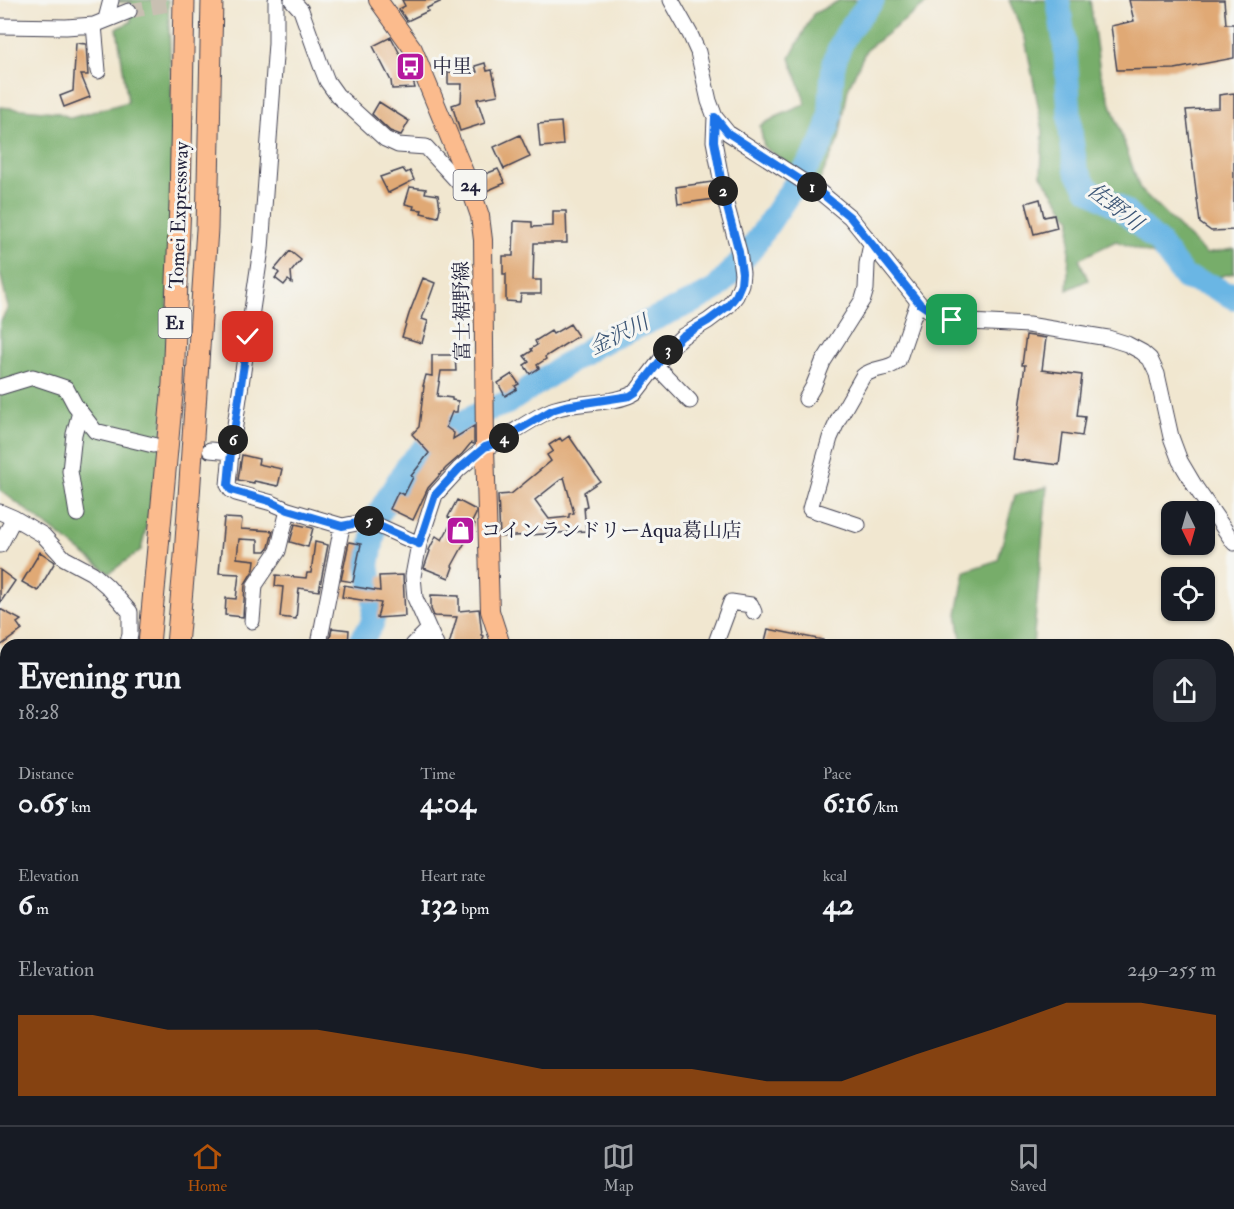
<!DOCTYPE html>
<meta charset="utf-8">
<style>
body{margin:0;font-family:"IM FELL Double Pica","Noto Serif JP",serif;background:#242831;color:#f1f3f6;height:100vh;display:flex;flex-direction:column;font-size:22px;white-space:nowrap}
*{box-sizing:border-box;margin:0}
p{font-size:20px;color:#9ea1a6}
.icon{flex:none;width:33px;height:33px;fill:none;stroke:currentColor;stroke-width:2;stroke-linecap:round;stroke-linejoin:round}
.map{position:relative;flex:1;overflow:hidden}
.panel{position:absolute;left:0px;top:639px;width:1234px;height:486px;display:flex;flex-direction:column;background:#171b24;border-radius:18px 18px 0 0;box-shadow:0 2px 4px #0004}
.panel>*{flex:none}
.needle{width:39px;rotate:175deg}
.controls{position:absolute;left:1161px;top:501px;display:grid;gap:12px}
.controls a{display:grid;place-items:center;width:54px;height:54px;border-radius:12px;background:#171b24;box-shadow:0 2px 4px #0004;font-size:30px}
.pin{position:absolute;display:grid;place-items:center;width:51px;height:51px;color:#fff;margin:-26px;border-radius:12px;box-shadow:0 3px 9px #0006}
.km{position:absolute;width:30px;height:30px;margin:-15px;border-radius:50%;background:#222;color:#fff;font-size:16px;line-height:30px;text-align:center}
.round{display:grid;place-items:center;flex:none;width:63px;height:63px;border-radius:18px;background:#242831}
.headline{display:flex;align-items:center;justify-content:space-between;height:102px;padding:0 18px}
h1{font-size:33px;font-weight:700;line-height:45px}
.figures{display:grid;grid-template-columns:repeat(3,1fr);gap:9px;height:102px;padding:6px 18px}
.figures div{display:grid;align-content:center}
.figures b{font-size:30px;font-weight:700}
.figures small{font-size:16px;font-weight:400}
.figures p{font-size:16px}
.chart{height:168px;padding:12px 18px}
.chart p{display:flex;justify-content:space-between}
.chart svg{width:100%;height:108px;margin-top:6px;fill:#b45309;opacity:.7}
.tab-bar{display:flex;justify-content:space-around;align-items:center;height:84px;border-top:2px solid #363941;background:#171b24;font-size:16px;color:#9ea1a6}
.tab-bar a{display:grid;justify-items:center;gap:3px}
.tab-bar .active{color:#b45309}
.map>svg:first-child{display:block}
</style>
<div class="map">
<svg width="1234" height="1125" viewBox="0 0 1234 1125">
<rect width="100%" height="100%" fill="#f6f6f2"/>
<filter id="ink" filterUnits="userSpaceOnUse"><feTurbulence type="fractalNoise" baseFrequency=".0167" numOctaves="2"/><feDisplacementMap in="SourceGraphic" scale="12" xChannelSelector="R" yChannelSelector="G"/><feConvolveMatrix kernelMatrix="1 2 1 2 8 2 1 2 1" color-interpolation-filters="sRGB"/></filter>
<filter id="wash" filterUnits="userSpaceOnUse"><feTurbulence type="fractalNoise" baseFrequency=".008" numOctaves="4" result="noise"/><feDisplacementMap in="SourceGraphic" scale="24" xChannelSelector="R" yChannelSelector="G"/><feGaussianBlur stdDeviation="1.35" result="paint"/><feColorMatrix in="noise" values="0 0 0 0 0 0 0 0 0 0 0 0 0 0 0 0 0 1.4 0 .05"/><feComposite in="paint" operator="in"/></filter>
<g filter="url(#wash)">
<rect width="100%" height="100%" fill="#f1e7d0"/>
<path fill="#77ad6b" stroke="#4c6853" stroke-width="1.5" d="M 119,0 L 168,0 L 174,153 L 162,459 L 141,550 L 109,573 L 0,490 L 0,323 L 8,308 L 0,272 L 0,107 L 56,112 L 71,118 L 128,102 L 117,28 L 131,22 L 131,2 L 119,2 Z
M 840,0 L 931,0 L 866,50 L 848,89 L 839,139 L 818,184 L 764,147 L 760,126 L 776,117 L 806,104 L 790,58 L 813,14 Z
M 1009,0 L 1090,0 L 1100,72 L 1140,189 L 1206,254 L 1234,249 L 1234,273 L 1214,278 L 1116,241 L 1079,259 L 1088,280 L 1067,290 L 1071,219 L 1041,175 L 1043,131 L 1025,38 Z
M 1047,487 L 1033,645 L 962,645 L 957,614 L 965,571 L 998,560 L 1015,495 Z
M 1228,730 L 1234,731 L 1234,1050 L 1229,1055 Z
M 6,999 L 6,1119 L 68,1119 L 67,1125 L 0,1125 L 0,1012 Z
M 921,1119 L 995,1119 L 995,1125 L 916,1125 Z"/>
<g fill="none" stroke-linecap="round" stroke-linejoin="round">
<path stroke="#6bb6e4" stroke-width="4" d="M 1212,286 L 1234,283"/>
<path stroke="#6bb6e4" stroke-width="24" d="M 1058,0 L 1065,46 L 1071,136 L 1076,170 L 1087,188 L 1124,211 L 1159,243 L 1185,278 L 1212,286 L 1234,298
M 358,645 L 372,624 L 375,606 L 368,565 L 377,516 L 408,465 L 426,447 L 460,424 L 484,411 L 507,403 L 594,346 L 696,300 L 716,289 L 750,251 L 820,147 L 828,127 L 829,119 L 831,116 L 830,115 C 831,98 831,80 834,64 C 840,38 856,19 873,0
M 181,1119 L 182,1125"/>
</g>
<g id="blocks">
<path fill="#e0a974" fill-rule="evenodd" d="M 402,0 L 444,0 L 427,8 L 428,11 L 407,21 L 399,9 L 405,6 Z
M 1129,0 L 1224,0 L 1226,24 L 1234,24 L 1234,58 L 1175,69 L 1117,70 L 1111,26 L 1134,21 Z
M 391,37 L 412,77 L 415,88 L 392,89 L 391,81 L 373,46 Z
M 76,43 L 86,44 L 88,75 L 81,75 L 90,97 L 64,107 L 60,96 L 73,91 Z
M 485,63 L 487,71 L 492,70 L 498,95 L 477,99 L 485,123 L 460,131 L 452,105 L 461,102 L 462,84 L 448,84 L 448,72 L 477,72 L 475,66 Z
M 1234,93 L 1234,230 L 1211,231 L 1200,223 L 1186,110 L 1219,108 L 1219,95 Z
M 379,102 L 409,121 L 401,135 L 390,131 L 372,114 Z
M 561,122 L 563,145 L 540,147 L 538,124 Z
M 520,135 L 530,157 L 504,169 L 494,147 Z
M 403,169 L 406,173 L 410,171 L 414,180 L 388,193 L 380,177 Z
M 498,169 L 505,183 L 484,192 L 478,177 Z
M 712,182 L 715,199 L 678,204 L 676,187 Z
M 410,187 L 426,189 L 425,193 L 438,195 L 440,208 L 438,217 L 421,213 L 422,210 L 413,209 L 414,206 L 405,204 Z
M 1040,199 L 1044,217 L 1054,215 L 1057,228 L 1034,234 L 1026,203 Z
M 553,211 L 566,211 L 567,243 L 534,243 L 533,280 L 541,280 L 541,294 L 521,294 L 520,302 L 506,301 L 506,274 L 503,274 L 503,256 L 513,256 L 514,221 L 532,222 L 532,227 L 553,226 Z
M 290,251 L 301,260 L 291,272 L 292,283 L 288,280 L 284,285 L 275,278 L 279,273 L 275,269 Z
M 423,278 L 435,283 L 422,319 L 428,321 L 422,343 L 402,337 L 409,314 Z
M 570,324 L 578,336 L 545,357 L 546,359 L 537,365 L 539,368 L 530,374 L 524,365 L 529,362 L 524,356 L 532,351 L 531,349 L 537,345 L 535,341 L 551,331 L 553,334 Z
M 1026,335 L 1046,338 L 1042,370 L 1082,375 L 1077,416 L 1085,417 L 1082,436 L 1063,433 L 1059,465 L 1012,459 L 1025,365 L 1022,365 Z
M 432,355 L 455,355 L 456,371 L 441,371 L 437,396 L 452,398 L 452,400 L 458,401 L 457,412 L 452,412 L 446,427 L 454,433 L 453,439 L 474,426 L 474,444 L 471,443 L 462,454 L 446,468 L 428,488 L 413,520 L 390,509 L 398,492 L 404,495 L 413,477 L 411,476 L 429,453 L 412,434 L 419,427 L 424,386 L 423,386 L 426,375 L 432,376 Z
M 512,374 L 519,384 L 515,386 L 517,389 L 505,396 L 498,383 Z
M 569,436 L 600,481 L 584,492 L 587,506 L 584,507 L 586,531 L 500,537 L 498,495 L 511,494 L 551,461 L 547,455 L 553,451 L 549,445 L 560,438 L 562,441 ZM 564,477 L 574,513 L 569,514 L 569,517 L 549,519 L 535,500 Z
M 242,455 L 259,459 L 258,464 L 282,469 L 278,486 L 254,481 L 254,483 L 238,480 Z
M 457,500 L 476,510 L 476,514 L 472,522 L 475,524 L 452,566 L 453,567 L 449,578 L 424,568 L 430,551 L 429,550 L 436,536 L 442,540 L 453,520 L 448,517 Z
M 224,518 L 242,519 L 241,529 L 273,531 L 269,547 L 266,551 L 258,551 L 258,540 L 239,539 L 237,558 L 255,560 L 254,569 L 245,584 L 243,617 L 225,615 L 226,598 L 236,599 L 239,574 L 219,573 Z
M 295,524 L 313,528 L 308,547 L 290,542 Z
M 315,542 L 328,545 L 319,591 L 299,588 L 296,619 L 280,617 L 283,587 L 275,586 L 276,575 L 306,578 L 307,573 L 311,573 Z
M 349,542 L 361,544 L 353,582 L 341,580 Z
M 40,552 L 55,562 L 38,591 L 22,582 Z
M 0,570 L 15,581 L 0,603 Z
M 403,575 L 405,616 L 377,618 L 381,603 L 342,597 L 344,585 L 380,591 L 379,576 Z
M 431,595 L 459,596 L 459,611 L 479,609 L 482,635 L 484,636 L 481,645 L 449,645 L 457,617 L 434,616 L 431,609 Z
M 0,609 L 21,620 L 17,623 L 22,630 L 0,646 Z
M 332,628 L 349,630 L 348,645 L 329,643 Z
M 768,629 L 823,640 L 822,645 L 764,645 Z"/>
</g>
</g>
<g filter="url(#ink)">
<use href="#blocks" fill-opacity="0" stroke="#414051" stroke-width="1.5"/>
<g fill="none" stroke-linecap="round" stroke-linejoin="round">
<path stroke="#c8c0b2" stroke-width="15" stroke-dasharray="15 8" stroke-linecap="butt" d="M 129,11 L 193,0"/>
<defs>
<path id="minor" d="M 292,0 L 301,10 L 320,63 L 327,81 L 337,95 L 385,139 L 398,145 L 426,147 L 458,182 L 469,184
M 671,0 L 690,34 L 698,52 L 709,101 L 715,117 L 728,133 L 821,193 L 850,217 L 920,304 L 938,316 L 952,320 L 969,322 L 1028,325 L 1108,338 L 1127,344 L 1142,352 L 1150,359 L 1157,374 L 1171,437 L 1180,461 L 1196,488 L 1234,543
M 106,19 L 111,0
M 94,25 L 98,71
M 0,26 L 66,27 L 94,25 L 129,11
M 656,366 L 690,401
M 0,387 L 33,377 L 66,388 L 75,405 L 95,431 L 153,445
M 806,399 L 813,387 L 823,362 L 863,299 L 866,289 L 867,264 L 871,244
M 210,450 L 231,452 L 261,249 L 276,43 L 276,0
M 231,452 L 228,485 L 231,490 L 236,493 L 272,503 L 288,510 L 342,526 L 368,521 L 419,544
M 0,512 L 14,518 L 43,535 L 64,558 L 92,573 L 107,586 L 130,612 L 130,635 L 127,645
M 77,514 L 70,471 L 74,434 L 80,412
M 858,525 L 810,509 L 830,438 L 839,418 L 863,376 C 874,367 889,370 898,361 L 918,302
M 0,545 L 14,518
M 252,621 L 255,585 L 278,551 L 288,510
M 319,644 L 342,526
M 413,645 L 428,630
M 436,645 L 415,598 L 413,576 L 419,544 L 435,495 L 459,469 L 485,447 L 494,444 C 513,433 536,415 555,409 C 579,401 616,405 636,392 L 670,348 L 683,336 L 708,321 L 728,306 L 736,296 L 741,284 L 742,273 L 739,252 L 725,200 L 714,141 L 715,117
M 715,645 L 731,602 L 751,605 L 754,612
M 1228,720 L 1234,721
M 412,1119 L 413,1125
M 605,1125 L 615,1119"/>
<path id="major" d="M 378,0 L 413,49 L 469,184 L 480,216 L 483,240 L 485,447 L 490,611 L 501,645
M 864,1119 L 868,1125"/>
<path id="highway" d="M 149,645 L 173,384 L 180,203 L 184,0
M 177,645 L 185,556 L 207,229 L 212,0
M 82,1125 L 83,1119
M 110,1125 L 111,1119"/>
</defs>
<use href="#minor" stroke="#414051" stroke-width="17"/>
<use href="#major" stroke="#414051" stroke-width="20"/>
<use href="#highway" stroke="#414051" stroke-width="23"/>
<use href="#minor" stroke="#fff" stroke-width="15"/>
<use href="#major" stroke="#fbbb8d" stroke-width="18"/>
<use href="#highway" stroke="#fbbb8d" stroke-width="21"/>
</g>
</g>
<g fill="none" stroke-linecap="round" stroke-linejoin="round" filter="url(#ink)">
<defs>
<path id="route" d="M 248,337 L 231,452 L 228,485 L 231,490 L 272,502 L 288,510 L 342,526 L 368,521 L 419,544 L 435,495 L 459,469 L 485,447 L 494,444 L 552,410 L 565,406 L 630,396 L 636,392 L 670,348 L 682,336 L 708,321 L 728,306 L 736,296 L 741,284 L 742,273 L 739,252 L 725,200 L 714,141 L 715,117 L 728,133 L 821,193 L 850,217 L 920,304 L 938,316 L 952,320"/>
</defs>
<use href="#route" stroke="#fff" stroke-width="12"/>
<use href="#route" stroke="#1a73e8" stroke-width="8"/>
</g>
<defs>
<symbol id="bus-square" viewBox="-11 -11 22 22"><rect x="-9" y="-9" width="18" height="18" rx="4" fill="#b5179e" stroke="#f6f6f2"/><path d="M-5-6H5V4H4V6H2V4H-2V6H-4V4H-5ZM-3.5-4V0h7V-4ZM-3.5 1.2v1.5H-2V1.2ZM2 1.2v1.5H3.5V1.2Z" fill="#fff"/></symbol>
<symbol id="shop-square" viewBox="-11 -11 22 22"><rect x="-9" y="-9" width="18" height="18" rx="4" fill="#b5179e" stroke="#f6f6f2"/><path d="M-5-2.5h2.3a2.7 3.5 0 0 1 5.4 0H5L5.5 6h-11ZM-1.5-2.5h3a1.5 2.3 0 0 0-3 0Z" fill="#fff"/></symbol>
</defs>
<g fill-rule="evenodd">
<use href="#bus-square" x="394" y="50" width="33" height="33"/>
<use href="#shop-square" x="444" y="514" width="33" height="33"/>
</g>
<g text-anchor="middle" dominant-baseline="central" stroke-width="6" stroke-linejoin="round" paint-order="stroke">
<g fill="#f6f6f2" stroke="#626272" stroke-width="1.5">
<rect x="453.5" y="170" width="33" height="30" rx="4.5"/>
<rect x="158.5" y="308" width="33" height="30" rx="4.5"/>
</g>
<g font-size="18" font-weight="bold" fill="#22223b">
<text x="470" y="185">24</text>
<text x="175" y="323">E1</text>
</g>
<g font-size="20" fill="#22223b" stroke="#f6f6f2" text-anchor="start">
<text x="432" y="66">中里</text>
<text x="481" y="530">コインランドリーAqua葛山店</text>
</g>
<g font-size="20" fill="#22223b" stroke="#f6f6f2">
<text transform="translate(179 215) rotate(-88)">Tomei Expressway</text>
<text transform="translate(462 311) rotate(-91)">富士裾野線</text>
</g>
<g font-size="21" font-style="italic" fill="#3c5676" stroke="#f6f6f2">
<text transform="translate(1115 207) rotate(38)">佐野川</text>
<text transform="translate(619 335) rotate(-26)">金沢川</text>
</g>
</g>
</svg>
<div class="controls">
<a><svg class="needle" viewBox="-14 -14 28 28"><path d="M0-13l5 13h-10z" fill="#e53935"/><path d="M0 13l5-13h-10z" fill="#9ea1a6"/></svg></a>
<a><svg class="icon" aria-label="locate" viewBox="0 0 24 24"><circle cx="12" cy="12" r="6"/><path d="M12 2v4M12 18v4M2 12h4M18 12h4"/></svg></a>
</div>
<div class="pin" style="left:952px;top:320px;background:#1e9e55"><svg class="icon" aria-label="arrive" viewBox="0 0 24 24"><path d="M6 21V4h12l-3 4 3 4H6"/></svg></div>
<div class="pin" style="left:248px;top:337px;background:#d93025"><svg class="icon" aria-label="check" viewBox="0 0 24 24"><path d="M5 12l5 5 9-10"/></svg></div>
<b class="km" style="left:812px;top:187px">1</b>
<b class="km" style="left:723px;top:191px">2</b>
<b class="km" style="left:668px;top:350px">3</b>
<b class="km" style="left:504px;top:438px">4</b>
<b class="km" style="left:369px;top:521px">5</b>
<b class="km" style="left:233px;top:440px">6</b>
<section class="panel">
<div class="headline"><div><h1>Evening run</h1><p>18:28</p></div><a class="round"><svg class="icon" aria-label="share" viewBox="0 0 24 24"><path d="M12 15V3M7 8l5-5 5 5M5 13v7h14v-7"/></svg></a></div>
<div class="figures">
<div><p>Distance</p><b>0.65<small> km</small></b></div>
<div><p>Time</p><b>4:04</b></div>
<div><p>Pace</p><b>6:16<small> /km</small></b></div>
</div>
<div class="figures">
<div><p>Elevation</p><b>6<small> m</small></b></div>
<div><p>Heart rate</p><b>132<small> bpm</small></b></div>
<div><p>kcal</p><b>42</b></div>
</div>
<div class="chart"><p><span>Elevation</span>249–255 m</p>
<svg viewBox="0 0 160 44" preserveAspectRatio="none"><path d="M0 44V11L10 11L20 17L30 17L40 17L50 22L60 27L70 33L80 33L90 33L100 38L110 38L120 27L130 17L140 6L150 6L160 11V44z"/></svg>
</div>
</section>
</div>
<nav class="tab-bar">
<a class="active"><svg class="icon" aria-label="home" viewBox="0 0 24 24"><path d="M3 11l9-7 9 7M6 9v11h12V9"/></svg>Home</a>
<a><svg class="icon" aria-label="map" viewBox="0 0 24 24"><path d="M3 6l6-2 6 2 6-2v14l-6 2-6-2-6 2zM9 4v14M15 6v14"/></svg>Map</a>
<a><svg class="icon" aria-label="saved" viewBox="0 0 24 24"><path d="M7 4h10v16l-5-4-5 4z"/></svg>Saved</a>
</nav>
